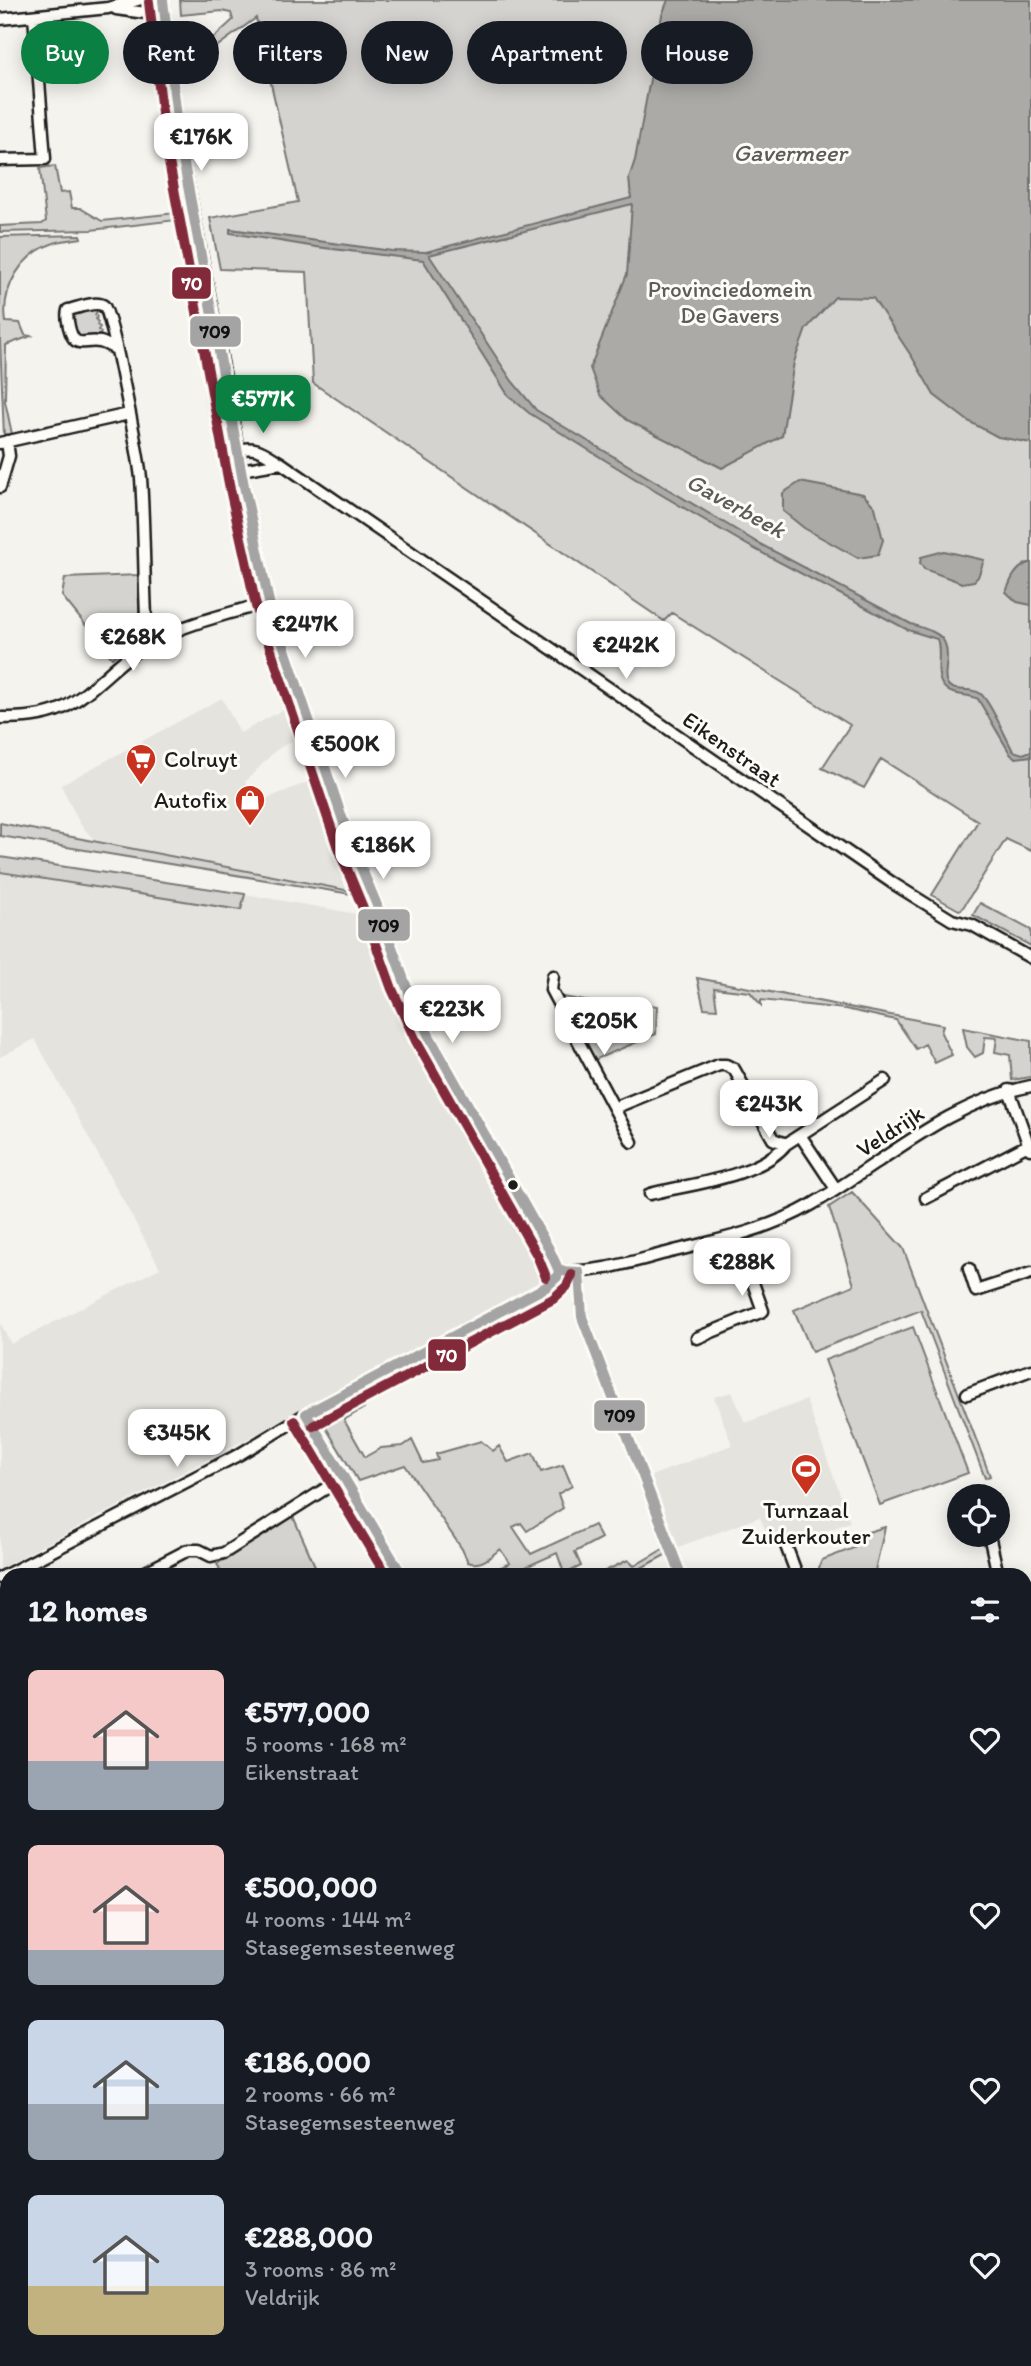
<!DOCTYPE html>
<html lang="en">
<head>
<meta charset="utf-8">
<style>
	:root { --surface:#171b24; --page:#242831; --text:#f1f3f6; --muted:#9ea1a6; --accent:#0b8043 }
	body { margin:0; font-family:Itim,sans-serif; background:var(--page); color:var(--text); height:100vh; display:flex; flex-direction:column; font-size:26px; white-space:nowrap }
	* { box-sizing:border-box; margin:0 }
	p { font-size:23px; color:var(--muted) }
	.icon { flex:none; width:38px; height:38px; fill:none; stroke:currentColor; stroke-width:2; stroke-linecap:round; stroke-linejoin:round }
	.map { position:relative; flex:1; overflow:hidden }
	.drawer { position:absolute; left:0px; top:1568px; width:1032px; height:798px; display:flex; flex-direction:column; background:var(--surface); border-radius:21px 21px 0 0; box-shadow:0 4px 18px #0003 }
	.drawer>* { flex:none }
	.hud { position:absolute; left:21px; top:21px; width:990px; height:63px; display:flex; gap:14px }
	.controls { position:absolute; left:947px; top:1484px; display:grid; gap:14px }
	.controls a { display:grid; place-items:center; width:63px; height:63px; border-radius:50%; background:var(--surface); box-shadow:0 4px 18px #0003; font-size:35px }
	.price { position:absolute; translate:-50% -60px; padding:0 16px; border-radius:14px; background:#fff; color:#222; font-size:23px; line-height:46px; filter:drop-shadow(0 2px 4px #0008) }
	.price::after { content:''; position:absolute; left:50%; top:42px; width:21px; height:16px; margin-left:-10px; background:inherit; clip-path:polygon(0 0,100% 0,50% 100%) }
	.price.active { background:var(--accent); color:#fff }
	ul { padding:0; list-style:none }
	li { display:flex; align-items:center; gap:21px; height:175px; padding:0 28px }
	li span { display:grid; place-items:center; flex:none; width:196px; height:140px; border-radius:10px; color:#555 }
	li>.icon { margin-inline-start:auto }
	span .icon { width:84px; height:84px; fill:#fffc; stroke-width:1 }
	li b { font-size:30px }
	h2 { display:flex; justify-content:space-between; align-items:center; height:84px; padding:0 28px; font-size:30px }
	.chip { padding:0 24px; border-radius:32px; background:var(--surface); box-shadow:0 4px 18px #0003; font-size:24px; line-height:63px }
	.chip.active { background:var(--accent); color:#fff }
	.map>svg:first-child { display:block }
</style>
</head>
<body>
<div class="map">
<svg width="1031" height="2366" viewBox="0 0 1031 2366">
	<rect width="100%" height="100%" fill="#f4f3ee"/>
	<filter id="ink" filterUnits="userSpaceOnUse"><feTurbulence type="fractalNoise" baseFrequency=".0143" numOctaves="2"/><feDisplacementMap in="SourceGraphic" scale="14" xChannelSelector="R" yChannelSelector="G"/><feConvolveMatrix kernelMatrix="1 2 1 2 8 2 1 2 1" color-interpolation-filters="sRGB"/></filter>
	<g filter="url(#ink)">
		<path fill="#e4e3de" d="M222,698L240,733L290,706L301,736L276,750L245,782L255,803L316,779L356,892L96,842L80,824L61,785Z
			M0,872L241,910L245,894L368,916L404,1011L541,1258L542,1267L538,1287L0,1568V1322L11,1344L160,1268L35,1039L0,1057Z
			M732,1392L745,1423L806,1400L850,1522L799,1541L797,1536L771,1545L760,1517L678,1547L651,1476L732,1445L714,1397Z"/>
		<path fill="#d4d3cf" stroke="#787876" stroke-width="2" d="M180,0H1031V851L1006,839L962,909L959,910L932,895L978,821L881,759L864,788L822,768L850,725L672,613L664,621L313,383L307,272L220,269L210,218L298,202L256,18L215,48L209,42L233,20L231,13L222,11L181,15Z
			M55,166L60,193L69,192L72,208H80L102,221L176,213L177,220L91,230L0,232V226L42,224L46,221L40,168Z
			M80,235L81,238C72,240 62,240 54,243C21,254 1,288 6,322L20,323L25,335L31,336L6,345L5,401L12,434L4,436L0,340V237Z
			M93,307L101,309L105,314L97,311L95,315L97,316L96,320L98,322L97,325L100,327L98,330L101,332L100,335L103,337L84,340L76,336L71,320L79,310Z
			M139,575V636L112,658L62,596L65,578Z
			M0,823L356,892L357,895L0,836Z
			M0,857L245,894L241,910L0,872Z
			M980,903L1031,930V946L973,915Z
			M697,978L943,1025L941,1033L952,1055L935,1063L925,1044L916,1049L896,1020L845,1009L761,1000V1005L750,992L714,988L717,1009L704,1008Z
			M550,994H559L564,997L621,1008L623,1000L657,1006L656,1034L587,1063Z
			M963,1028L1031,1041V1077L1012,1080L1010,1055L995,1052L997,1038L985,1037L983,1053L975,1057L967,1047Z
			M852,1192L903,1248L990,1476L985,1478L921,1310L812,1352L794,1310L854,1285L829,1207Z
			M913,1327L968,1473L880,1505L825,1360Z
			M359,1400L364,1408L344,1420L365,1457L381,1448L403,1446L412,1440L423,1463L438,1460L436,1454L481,1441L493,1451L499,1446L508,1462L533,1453L541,1472L563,1465L572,1486L558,1494L563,1508L527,1531L521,1523L513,1527L531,1554L594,1525L601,1538L575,1552L581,1566L563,1575H551L563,1570L557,1553L508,1575H484L510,1563L500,1549C490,1557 481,1567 468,1562L462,1549L405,1465L358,1481L322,1421Z
			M292,1514L319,1575H209L220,1569L217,1564Z
			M885,1527L874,1575H870V1571L859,1575H822L819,1567L822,1560L854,1548L851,1537Z
			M665,1548L667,1554L641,1568L644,1575H597L628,1560L634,1566Z
			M1031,2066V2255L1026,2242V2068Z
			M7,2109V2278L0,2259V2246L4,2244L0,2237V2112Z
			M1026,2270L1031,2272V2338H1026Z
			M56,2359H141L142,2361L153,2359H697L702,2366H57Z"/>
		<path fill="#abaaa6" stroke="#72716f" stroke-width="2" d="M668,0H1031V443L998,437L968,421L934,395L912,357L873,298L835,297L806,329L794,362L782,436L722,468L627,420L600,395L590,368L627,274L632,204L429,255L512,381L536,410L758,543L911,624C937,633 951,634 946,667C946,672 944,678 947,683C952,694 971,686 981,694C991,703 1006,738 1013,751L1023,754L1031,751V756L1016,758L1011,755L978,699C968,693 954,697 946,689C932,677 943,655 937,639L908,630L749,546L655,491L529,413L508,395L423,260L316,247L230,233V229L392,251L426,252L631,198L629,178L635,160L662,15Z
			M800,482L863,494L875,507L883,540L878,555L858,558L804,528L783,511V493Z
			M944,551L984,560L978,577L974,581L962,583L924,569L920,563L921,557Z
			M1028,563H1031V605L1017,602L1006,592C1011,579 1015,569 1028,563Z"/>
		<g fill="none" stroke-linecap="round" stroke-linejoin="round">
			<g stroke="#1c1c1c" stroke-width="15">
				<path id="minor" d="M163,0L180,143L229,398L244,486L269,602L350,841L376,903L405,983L428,1034L549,1249L559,1271
					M116,9L146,13L164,19
					M0,19L108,8L138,0
					M0,160L45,159L34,16
					M116,349C111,347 105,343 100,342C83,339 75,351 69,327C68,320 66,317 68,310C78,308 96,300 104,306C112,312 139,460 141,478C144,524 144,571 146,617L152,641
					M0,443L129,414
					M237,450C258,445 264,453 281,463L894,884L952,920L972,925L1031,958
					M241,470L281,463
					M0,487L9,456L7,441
					M0,718C21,718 43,717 63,708C96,691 119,658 153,641C187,623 232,613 269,602
					M553,976L551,990L632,1142
					M574,1031L607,1018L613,1012
					M1009,1090L1030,1149
					M614,1108L719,1065H726L734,1069L773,1139L786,1144
					M800,1135L836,1189
					M650,1194C690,1184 760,1177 786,1144L885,1080
					M926,1198L1028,1145
					M969,1269L976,1291L1031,1273
					M559,1271C596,1274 634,1261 670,1252C718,1240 768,1230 811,1205C883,1163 947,1103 1031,1086
					M579,1272L582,1317L681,1575
					M697,1338L763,1311L736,1235
					M967,1394L1031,1370
					M306,1414L402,1575
					M989,1535L998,1575
					M785,1543L797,1575
					M140,1575L188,1550H199L211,1556L224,1553L344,1477
					M0,1578L240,1454L306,1414L546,1287L557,1277L559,1271
					M1031,1613L1026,1614L1031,1645
					M0,1716L7,1712
					M0,1794L7,1809
					M1026,1796L1031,1795
					M7,1916V1920
					M1026,1934L1031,1933
					M1026,1952L1031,1967
					M0,2017L7,2016
					M1026,2019L1031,2017
					M969,2359L974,2366"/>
			</g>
			<use href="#minor" stroke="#fdfcf7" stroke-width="10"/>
			<g stroke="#fdfcf7" stroke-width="16">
				<path id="bus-1" d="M163,0L180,143L244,486L269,602L350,841L376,903L405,983L428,1034L549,1249L559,1271
					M559,1271L579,1272L582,1317L681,1575
					M306,1414L546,1287L557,1277L559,1271
					M306,1414L402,1575"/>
			</g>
			<g stroke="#fdfcf7" stroke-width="16">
				<path id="bus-2" d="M149,2L166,146L230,489L256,606L337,845L363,908L392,989L416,1041L537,1255L546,1277
					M294,1421L386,1575
					M313,1426L553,1299L567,1286L572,1275"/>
			</g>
			<use href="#bus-1" stroke="#a4a4a4" stroke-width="10"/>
			<use href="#bus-2" stroke="#822a3a" stroke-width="10"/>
		</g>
	</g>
	<defs>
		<g id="supermarket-pin" transform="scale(1.575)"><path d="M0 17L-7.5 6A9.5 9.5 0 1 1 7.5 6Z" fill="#c8321e" stroke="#fdfcf7"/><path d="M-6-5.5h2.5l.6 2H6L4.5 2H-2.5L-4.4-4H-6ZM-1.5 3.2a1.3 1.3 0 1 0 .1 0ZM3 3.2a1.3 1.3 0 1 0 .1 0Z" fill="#fff"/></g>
		<g id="shop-pin" transform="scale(1.575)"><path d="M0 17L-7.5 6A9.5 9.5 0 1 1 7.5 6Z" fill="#c8321e" stroke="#fdfcf7"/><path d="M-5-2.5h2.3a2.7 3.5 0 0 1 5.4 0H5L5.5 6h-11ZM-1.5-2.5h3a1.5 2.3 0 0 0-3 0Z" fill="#fff"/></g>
		<g id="stadium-pin" transform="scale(1.575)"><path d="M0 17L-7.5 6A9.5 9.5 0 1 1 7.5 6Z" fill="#c8321e" stroke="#fdfcf7"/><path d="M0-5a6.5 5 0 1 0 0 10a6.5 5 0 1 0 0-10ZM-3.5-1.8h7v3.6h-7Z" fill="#fff"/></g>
	</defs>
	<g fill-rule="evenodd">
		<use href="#supermarket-pin" x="141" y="759"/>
		<use href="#shop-pin" x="250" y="800"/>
		<use href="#stadium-pin" x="806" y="1469"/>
	</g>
	<circle fill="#1c1c1c" stroke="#fdfcf7" stroke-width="2.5" cx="513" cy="1185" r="6"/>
	<g text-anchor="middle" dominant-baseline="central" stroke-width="6" stroke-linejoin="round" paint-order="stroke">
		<g font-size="23" fill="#5c5c5b" stroke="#fdfcf7">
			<text x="730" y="289">Provinciedomein<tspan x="730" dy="26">De Gavers</tspan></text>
		</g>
		<g font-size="23" fill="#1c1c1c" stroke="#fdfcf7">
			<text transform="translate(732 749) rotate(35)">Eikenstraat</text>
			<text transform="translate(890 1131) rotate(-33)">Veldrijk</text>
		</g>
		<g font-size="23" fill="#1c1c1c" stroke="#fdfcf7" text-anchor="start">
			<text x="164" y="759">Colruyt</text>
			<text x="227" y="800" text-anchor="end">Autofix</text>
			<text x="806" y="1510" text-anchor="middle">Turnzaal<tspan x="806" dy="26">Zuiderkouter</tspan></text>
		</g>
		<g font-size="24" font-style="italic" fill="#5c5c5a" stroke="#fdfcf7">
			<text x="790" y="152">Gavermeer</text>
			<text transform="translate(736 505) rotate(29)">Gaverbeek</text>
		</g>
	</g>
	<g stroke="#fdfcf7" stroke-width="2.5">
		<rect x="171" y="266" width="41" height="34" rx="7" fill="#822a3a"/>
		<rect x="189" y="315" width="53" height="33" rx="7" fill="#a4a4a4"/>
		<rect x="357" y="908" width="54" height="34" rx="7" fill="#a4a4a4"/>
		<rect x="427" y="1338" width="40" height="34" rx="7" fill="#822a3a"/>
		<rect x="593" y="1399" width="53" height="33" rx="7" fill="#a4a4a4"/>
	</g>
	<g font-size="19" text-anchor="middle" font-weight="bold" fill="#fff">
		<text x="192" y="290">70</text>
		<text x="447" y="1362">70</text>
	</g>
	<g font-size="19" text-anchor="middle" font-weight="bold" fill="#111">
		<text x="215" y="338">709</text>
		<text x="384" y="932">709</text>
		<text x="620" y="1422">709</text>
	</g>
</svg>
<div class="controls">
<a><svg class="icon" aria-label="locate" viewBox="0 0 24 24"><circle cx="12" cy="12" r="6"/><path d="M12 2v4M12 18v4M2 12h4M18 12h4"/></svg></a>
</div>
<b class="price" style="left:201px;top:173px">€176K</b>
<b class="price active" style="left:263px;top:435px">€577K</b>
<b class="price" style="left:305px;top:660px">€247K</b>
<b class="price" style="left:133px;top:673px">€268K</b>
<b class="price" style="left:626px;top:681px">€242K</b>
<b class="price" style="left:345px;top:780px">€500K</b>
<b class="price" style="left:383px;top:881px">€186K</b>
<b class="price" style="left:452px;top:1045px">€223K</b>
<b class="price" style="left:604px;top:1057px">€205K</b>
<b class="price" style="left:769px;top:1140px">€243K</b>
<b class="price" style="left:742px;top:1298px">€288K</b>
<b class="price" style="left:177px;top:1469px">€345K</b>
<div class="hud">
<a class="chip active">Buy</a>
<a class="chip">Rent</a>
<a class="chip">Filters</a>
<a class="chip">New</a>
<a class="chip">Apartment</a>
<a class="chip">House</a>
</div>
<section class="drawer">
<h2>12 homes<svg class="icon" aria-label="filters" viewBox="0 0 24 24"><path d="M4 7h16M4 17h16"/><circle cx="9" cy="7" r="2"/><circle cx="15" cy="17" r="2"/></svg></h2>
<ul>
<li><span style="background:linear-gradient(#f6c9c9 65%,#9aa5b1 0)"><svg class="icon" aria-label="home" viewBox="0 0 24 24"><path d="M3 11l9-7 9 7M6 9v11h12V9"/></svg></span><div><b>€577,000</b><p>5 rooms · 168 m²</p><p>Eikenstraat</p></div><svg class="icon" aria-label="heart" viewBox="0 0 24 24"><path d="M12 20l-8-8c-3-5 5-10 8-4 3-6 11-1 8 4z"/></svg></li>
<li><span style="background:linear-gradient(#f6c9c9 75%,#9aa5b1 0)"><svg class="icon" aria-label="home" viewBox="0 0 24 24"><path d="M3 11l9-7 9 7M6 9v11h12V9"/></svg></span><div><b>€500,000</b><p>4 rooms · 144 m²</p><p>Stasegemsesteenweg</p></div><svg class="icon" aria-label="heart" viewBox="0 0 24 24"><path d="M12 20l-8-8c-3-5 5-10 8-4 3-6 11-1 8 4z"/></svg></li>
<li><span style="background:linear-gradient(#c9d6e8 60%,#9aa5b1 0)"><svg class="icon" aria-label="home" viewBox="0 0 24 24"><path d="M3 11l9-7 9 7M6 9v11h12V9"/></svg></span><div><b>€186,000</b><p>2 rooms · 66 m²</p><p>Stasegemsesteenweg</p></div><svg class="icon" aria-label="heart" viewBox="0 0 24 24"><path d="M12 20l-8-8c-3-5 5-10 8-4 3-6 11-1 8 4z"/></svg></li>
<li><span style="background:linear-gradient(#c9d6e8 65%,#c2b280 0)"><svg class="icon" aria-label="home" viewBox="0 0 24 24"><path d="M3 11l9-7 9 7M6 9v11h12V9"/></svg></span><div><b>€288,000</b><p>3 rooms · 86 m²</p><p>Veldrijk</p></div><svg class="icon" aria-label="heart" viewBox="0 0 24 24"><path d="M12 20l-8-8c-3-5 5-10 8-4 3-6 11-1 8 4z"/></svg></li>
</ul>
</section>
</div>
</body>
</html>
